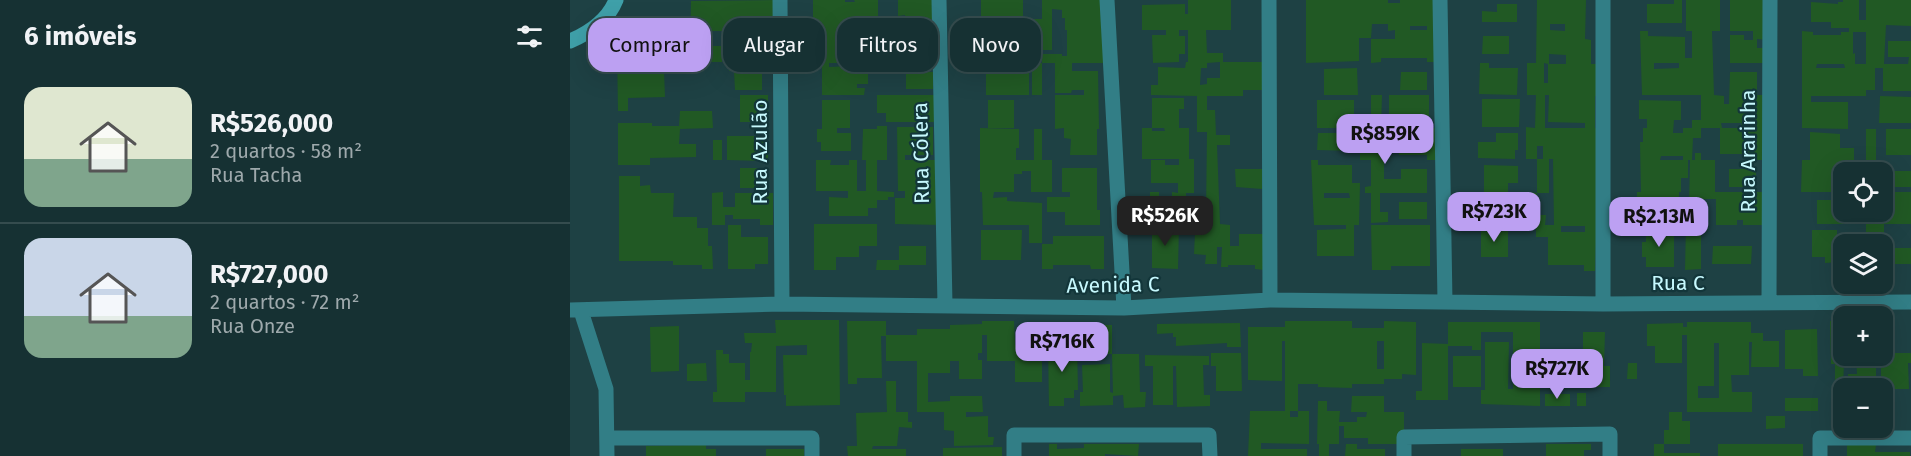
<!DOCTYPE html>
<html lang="pt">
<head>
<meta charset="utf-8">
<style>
	:root { --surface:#163133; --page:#233d3f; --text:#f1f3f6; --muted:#9ea9ac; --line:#354c4e; --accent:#bca0f2 }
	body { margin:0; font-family:"Fira Sans",sans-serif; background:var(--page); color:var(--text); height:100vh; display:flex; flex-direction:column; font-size:22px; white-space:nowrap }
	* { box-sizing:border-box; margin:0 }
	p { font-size:20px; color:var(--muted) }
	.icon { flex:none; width:33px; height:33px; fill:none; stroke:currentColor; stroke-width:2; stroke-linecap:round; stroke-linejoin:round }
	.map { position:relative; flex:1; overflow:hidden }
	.details { display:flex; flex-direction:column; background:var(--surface); width:570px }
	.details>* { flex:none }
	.hud { position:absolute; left:18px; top:18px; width:570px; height:54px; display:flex; gap:12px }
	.buttons { position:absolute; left:1263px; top:162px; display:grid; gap:12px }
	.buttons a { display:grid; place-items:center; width:60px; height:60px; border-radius:12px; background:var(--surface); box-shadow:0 6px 24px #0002,0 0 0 2px var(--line); font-size:30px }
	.price { position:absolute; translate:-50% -51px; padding:0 14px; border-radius:12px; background:var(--accent); color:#111; font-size:20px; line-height:39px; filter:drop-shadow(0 2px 3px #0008) }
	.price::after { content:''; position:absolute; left:50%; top:36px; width:18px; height:14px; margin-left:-9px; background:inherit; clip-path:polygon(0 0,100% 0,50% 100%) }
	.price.active { background:#222; color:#fff }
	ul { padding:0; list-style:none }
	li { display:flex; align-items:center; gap:18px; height:150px; padding:0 24px }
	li+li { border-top:2px solid var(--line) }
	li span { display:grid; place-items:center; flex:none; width:168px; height:120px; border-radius:18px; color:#555 }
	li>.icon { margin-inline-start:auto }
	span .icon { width:72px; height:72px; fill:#fffc; stroke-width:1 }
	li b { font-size:26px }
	h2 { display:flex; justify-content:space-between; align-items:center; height:72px; padding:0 24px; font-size:26px }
	.pill { padding:0 21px; border-radius:18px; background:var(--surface); box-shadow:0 6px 24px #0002,0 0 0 2px var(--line); font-size:21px; line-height:54px }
	.pill.active { background:var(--accent); color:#111 }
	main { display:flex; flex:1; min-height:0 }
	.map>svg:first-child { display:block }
</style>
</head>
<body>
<main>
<section class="details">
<h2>6 imóveis<svg class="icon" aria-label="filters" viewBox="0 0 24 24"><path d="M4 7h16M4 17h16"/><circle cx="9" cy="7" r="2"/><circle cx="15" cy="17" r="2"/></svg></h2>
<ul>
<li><span style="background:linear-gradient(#dfe7d0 60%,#7fa58c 0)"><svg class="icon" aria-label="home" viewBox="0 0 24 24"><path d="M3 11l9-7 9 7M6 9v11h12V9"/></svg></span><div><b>R$526,000</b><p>2 quartos · 58 m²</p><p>Rua Tacha</p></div></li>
<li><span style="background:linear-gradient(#c9d6e8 65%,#7fa58c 0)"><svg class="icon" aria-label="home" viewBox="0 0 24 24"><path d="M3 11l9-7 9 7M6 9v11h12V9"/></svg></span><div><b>R$727,000</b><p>2 quartos · 72 m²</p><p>Rua Onze</p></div></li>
</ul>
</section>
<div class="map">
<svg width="1341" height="456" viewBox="0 0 1341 456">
	<rect width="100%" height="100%" fill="#1e4144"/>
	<path fill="#215924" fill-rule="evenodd" d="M207,0V18H199V25H173V31H138V46H152V62H138V47H120L121,1Z
		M243,0H275V2H285L284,0H308V29H321L322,56H308V47L269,46L267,63H259V67L281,66V63H307L308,67H298V84H287V88H295L294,95H252V63L243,62Z
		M328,0H364V25H335V15L328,16Z
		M411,0H453V19H472V0H536L537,63H502V71H528L529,129H527V155H500L501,139L494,138V128L485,129V95H514V90H502L501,93H485V63H472V54H492V56H497V30H495V18H492V10L482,9V50H472V30L411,31Z
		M618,0H661V30H636L637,53H653V62H692V90H673V96H637V110H645L646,135H660V145H647L650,224L660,225V246H669V234H694V270L685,269V265H658V267H651L652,247H647V264H635L636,255L624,254L625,233H612V224L580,223V192H589V197H602V192L608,193V183H581V160H595V165H609V159H572V128H582V131H595L594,128H582V98H614V109H609V128H619V159H624V193H616V224L617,214H636L637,132H627V96L581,95V85H588V67L615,68L616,62H618V30H609V36H615V54H609V62L583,63L582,35H596V30H572V5L615,4V14H618ZM650,62V78H637V84L630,85L631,68H637V63Z
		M736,0H818V3H830V0H866V62H857V58H811V62L801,63V39H825V30L818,31V24H802L801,38H789V61L736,63ZM840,26H857V30H840Z
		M967,0H1016L1015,39L1021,40V64H1031V96H1025V128L1030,129L1025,271H1014V265H978V237H966V226L956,225V192L967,193V159H956V127L965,128L966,95H957V63H966ZM980,24H995V31L980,30ZM979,54L996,55V64H979ZM974,63L978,64V83H974ZM975,95H979L978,122L1015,123V128H975ZM967,146H973V159H967ZM979,159H983L984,225H975L976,215H966L967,193H979ZM991,226H1015V232H991Z
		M1104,0H1112V23H1077V4H1104Z
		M1116,0H1150V31H1142L1144,95L1154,96V104H1159L1160,72H1187V95H1196V160H1186V154H1150V128H1131V138H1123L1122,160H1125V153H1131V160H1145V192H1196V225H1173V220H1167V225H1146V199H1131V269L1115,270L1116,225H1110V206H1119L1120,160H1118V178H1111V192H1109V225H1067V192H1071L1070,142H1073V128H1077V119H1069V100L1111,101V120H1104L1103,133H1113V128H1122V120H1131V95H1072L1070,31H1078V36L1115,37V58H1122V31H1116ZM1084,63H1109V68L1084,69ZM1151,123H1171L1172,128H1152ZM1091,156H1113V160H1090Z
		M1160,0H1196V40L1187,39V48H1196V63H1160V35H1174V40H1183V31H1160Z
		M1273,0H1289V20H1296V0H1341V26L1316,25L1314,64H1338L1339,57H1318V41H1341V91H1313V68H1305V90H1296V96H1241V102H1278V129L1232,128V31L1243,32V35H1271V32H1279V28H1261V22H1241V2L1268,4V2H1273ZM1283,32H1296V64H1285V53L1283,54ZM1247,64H1274L1275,68H1246Z
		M927,4H947V22H912V11L927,12Z
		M336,29H371V63H336Z
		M72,34H78V47L93,46L95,97L58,98V111H48L47,49L57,48V45L50,46L53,35Z
		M445,35L446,54H416V36Z
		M913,36H939V54H912Z
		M172,39H197L198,57H172Z
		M160,62H192V90H165L164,71H159Z
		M416,63H459V95H416Z
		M462,63H472V95H462Z
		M910,63H919V68H948L947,95L909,94Z
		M787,68L788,95H754V69Z
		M336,72H363V89H336Z
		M831,72H857V90H830Z
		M170,95H198V122H170Z
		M307,95H369V122H316V113H307Z
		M801,95H812L811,128H817V160H814V179H831V169H857V193H810V212H818V222L801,223V193H795V187L801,186V160H790V128H801Z
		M819,95H859V123L819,124Z
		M1310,96L1341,97V123H1309Z
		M912,99H950L949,127H912Z
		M252,100H280V128H267V133H281V151H251V142H247V129H252Z
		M418,100H444V128H418Z
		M747,100H784V128H747Z
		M110,111H142L143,128L110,129L109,144H126V157L80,158V165H48V123H82V126H109Z
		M307,126H317V160H307V191L324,192V197H318V200H307V208H298V216H259V197L278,198V191H246V160H261L260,165H279V160H287V191H296V160H292L293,129H307Z
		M327,127H363V155H335V160H372V225L325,224V198H335V191H328Z
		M410,128L449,129V148H446V160H464V129H472V160H482V192H461V171H452V174H444V192H424L423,198L437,197V201L472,203V243H459V225H413L412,192H410Z
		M829,128H866V160H857V155H829Z
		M1296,129H1306V160H1296Z
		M1316,129H1341V155H1316Z
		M1240,132L1270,134V148H1284V160H1296V171H1277V172H1274V192H1231L1232,160H1240Z
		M748,133H784V151L747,150Z
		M926,133H948V150H945V159L908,158V142H926Z
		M157,136H198V161L157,160Z
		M143,140H152V160H143Z
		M741,160H748V165H782V183H790L789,225H784V256H747V230L776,229V225H744ZM754,193H779L780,198H754Z
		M914,165L948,166V183H938V192H924V197L945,198V225L908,224V192H914Z
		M170,168H198V188H170Z
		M492,168H527V210H530V225H495V212H477V197H500V192H492Z
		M665,169H692V189L666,187Z
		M1159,169H1186V179H1173V187H1159Z
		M1312,171H1341V187H1318V192H1341V224H1314V239H1296V220H1306V212H1312Z
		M49,176H70V186L80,185L81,193H104L103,217H127V228H138V246H142L143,269H132V265H103V261H49Z
		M153,192V207H165V193H203V225H190V219H163V215H155V225H142V193Z
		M1247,200H1274V212H1286V216H1276V224H1247Z
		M829,202H857V219H829Z
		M244,224H307V246H289V257H266V270H244Z
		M158,225H171V237H198V264H185V269H158Z
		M801,225H860V266H821V270H802Z
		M582,226H609L608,269L582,268Z
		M911,229H938V257H911Z
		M1076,229H1104V267H1076V257H1072V242H1076Z
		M411,230H452L451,260H411Z
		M1242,230H1267V249L1273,250V257H1268V262L1255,263V257H1242Z
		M483,236H534V269H521L520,265H483V269H472V244H483Z
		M329,246H356V265H329V270H306L307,260H329Z
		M1143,246H1182L1181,264H1142Z
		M1318,248H1341V264H1318Z
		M205,320H269L270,405L216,406V395H214L213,355H237V345L206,346V392H175V402H143V392H147L146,350H153V354H159V363H175V380H180V352H181L182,343H175L174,333H206Z
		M277,321H316V336H311L312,378H287V384H278Z
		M412,321H444L445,345L472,344V382H445V361H417V335H412V353H408V360H412V379H389V361H380V373H358V402L380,401V396H412L413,412H396V417L418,416V437H424L423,445L384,446V431L374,430V412H347V361H316V335H347V329H380V325L412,324Z
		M715,321H782V328H814V321L846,322V375L832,374V379H814V384H782V388L748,387V384H728V411H720V417H728V411H739V444L691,443V449H737V456H678L680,411H715V341H712V381L678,380V327H715ZM807,341H814V369H807Z
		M1260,321H1274V356H1278V364H1274L1273,386H1265V364H1261Z
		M878,322H970V406L911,404V390H915V342H939L938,389H943V332H911V350H902V346H878V400H846V391H852V343L878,344Z
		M1117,322H1181V333H1193V341H1209V367H1181L1182,342H1179V375H1161L1162,392H1182V412H1117V335H1112V363H1085V346H1077V324L1113,323V327H1117ZM1144,343H1149V398H1128V386H1144Z
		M670,323L671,347H657V343L606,346V337H603V333L587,334V324Z
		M509,325H542V354H509Z
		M109,326V371L81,372L80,327Z
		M1247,329L1248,376H1233V369H1215V330Z
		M1013,332H1035L1034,366H1040V387H1013Z
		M507,343L508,390H504V398H494V406H479L478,344Z
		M980,350H1003V388L980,387Z
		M641,353H671L672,391H646V366H641Z
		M1312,353H1341V363H1338L1339,389H1318V381H1311V368H1306V386H1311V388H1278V374H1287L1286,356H1306V363H1311Z
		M542,354H569L570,392H576L575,407L554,408L553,395L543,396V405L510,406V392H513L512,365L540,364V392L543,393Z
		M575,355L639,356V365H633L634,395H640V406L607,407L606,366H603V405H583V366H575Z
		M883,356H911V387H883Z
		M136,363L137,381H117V364Z
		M1058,363H1067V379H1057Z
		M316,381H326V412H338V422H342V428L329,427L327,446H303L302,449H336V456H278L277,446H287L286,413L317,412Z
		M1007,393H1016V406H1007Z
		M975,394H1000V406H975Z
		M782,396H814V412H834V444H798V438H774V426H769V444H759V456H749V444H747L748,401H757V411H770L769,422H787V417H796L797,412H781Z
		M1215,398H1248V411H1215Z
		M1099,412H1112V421H1120V444H1094V430H1099Z
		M1196,416H1215V428L1196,429Z
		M479,444H487V449L514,448V444H569L568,456L535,454V456H479Z
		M776,444H787V449H815V456H775Z
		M976,444H1021V450H1014V456H976Z
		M1084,444H1094V453H1130V456H1084Z
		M1148,444H1233V456H1148Z
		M136,445V449H146V456H76V446Z
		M1277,445H1306L1305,452H1340V456H1277Z
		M432,447V456H373V448Z
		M196,449H234V456H196Z
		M891,449H933V456H891Z"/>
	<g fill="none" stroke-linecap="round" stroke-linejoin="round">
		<path stroke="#327e86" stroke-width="15" d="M210,0L212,304
			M369,0L375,305
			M537,0L554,308
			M699,0L700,300
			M870,0L875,302
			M1199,303L1200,0
			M1033,304V0
			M0,310L212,304L554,308L700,300L1033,304L1341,302
			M11,311L36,389L37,456
			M37,438H242V456
			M444,456V435H639L640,456
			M834,456V437L1040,434V456
			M1250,456V438H1341"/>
		<path stroke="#3fa0a9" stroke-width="15" d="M0,41C19,33 38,20 46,0"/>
	</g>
	<g text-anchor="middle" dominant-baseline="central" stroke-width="4.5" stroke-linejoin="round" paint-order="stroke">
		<g font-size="21" fill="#c7f9fe" stroke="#13363a">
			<text transform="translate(1178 151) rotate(-90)">Rua Ararinha</text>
			<text transform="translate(190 152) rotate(-90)">Rua Azulão</text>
			<text transform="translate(351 153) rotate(-91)">Rua Cólera</text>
			<text x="1108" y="283">Rua C</text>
			<text transform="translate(543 285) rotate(-1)">Avenida C</text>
		</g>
	</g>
</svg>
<div class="buttons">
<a><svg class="icon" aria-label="locate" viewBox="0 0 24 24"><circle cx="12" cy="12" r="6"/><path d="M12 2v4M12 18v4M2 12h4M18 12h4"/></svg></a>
<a><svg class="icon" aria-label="layers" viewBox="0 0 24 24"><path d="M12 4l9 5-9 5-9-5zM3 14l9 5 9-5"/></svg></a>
<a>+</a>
<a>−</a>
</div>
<b class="price" style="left:815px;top:165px">R$859K</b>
<b class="price" style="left:924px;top:243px">R$723K</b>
<b class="price active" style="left:595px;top:247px">R$526K</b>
<b class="price" style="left:1089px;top:248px">R$2.13M</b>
<b class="price" style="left:492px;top:373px">R$716K</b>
<b class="price" style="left:987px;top:400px">R$727K</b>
<div class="hud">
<a class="pill active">Comprar</a>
<a class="pill">Alugar</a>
<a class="pill">Filtros</a>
<a class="pill">Novo</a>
</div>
</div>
</main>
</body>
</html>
